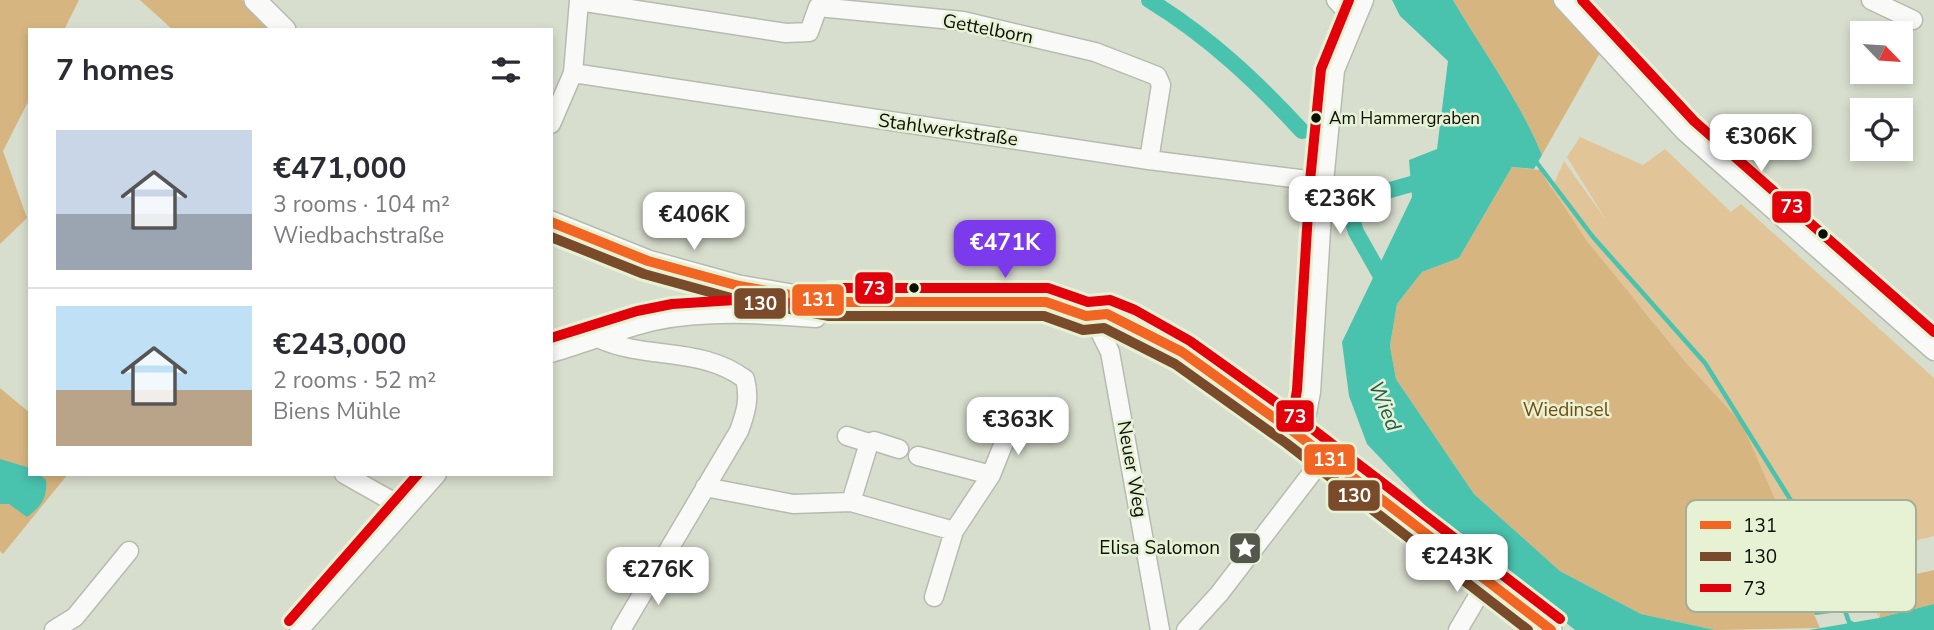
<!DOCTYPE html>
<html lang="en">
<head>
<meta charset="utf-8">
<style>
	:root { --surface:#fff; --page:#f2f2f3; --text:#2b2b33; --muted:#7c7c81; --line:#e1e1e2; --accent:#7c3aed }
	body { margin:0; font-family:"Nunito Sans",sans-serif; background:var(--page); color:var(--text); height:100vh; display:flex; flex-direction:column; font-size:26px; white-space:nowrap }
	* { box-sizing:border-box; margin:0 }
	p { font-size:23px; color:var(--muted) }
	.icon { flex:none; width:38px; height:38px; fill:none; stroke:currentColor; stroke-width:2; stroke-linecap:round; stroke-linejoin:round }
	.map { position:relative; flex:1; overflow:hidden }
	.details { position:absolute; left:28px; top:28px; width:525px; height:448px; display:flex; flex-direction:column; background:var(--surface); border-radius:0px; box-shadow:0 4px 10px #0003 }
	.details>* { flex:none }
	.needle { width:46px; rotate:115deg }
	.tools { position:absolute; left:1850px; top:21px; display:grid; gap:14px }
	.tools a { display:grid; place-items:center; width:63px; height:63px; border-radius:0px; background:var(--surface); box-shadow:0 4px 10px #0003; font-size:35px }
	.price { position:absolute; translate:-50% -60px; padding:0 16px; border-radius:14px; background:#fff; color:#222; font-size:23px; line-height:46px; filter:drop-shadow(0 2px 4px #0008) }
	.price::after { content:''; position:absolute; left:50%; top:42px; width:21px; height:16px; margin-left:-10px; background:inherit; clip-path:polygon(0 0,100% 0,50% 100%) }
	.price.current { background:var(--accent); color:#fff }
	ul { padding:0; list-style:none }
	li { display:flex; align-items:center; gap:21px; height:175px; padding:0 28px }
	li+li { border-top:2px solid var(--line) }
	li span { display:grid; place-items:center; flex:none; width:196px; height:140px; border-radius:0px; color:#555 }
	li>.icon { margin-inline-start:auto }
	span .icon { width:84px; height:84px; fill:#fffc; stroke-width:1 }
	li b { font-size:30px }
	h2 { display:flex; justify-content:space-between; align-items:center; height:84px; padding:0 28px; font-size:30px }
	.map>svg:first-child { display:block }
</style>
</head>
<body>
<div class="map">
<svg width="1934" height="630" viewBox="0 0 1934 630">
	<rect width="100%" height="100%" fill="#d8dece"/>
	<path fill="#e1c498" d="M1580,137L1643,165L1665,149L1731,212L1741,204L1934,378V536L1907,543L1873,518L1913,568L1870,581V586L1916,574L1904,592L1884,600L1883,611L1878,616L1875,608L1815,615L1688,365L1641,307L1508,281L1558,197L1552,188L1564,161L1606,220L1567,157Z"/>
	<path fill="#d7b581" d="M0,0H79L64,30H30V98L3,151L27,218L0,244Z
		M140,0H242L273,30H173Z
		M1453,0H1553L1601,51L1542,155C1520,101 1483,51 1453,0Z
		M1512,167L1540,170L1586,240L1688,365L1742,424L1781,513L1802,586L1820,628L1715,630L1641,614L1560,571L1474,494L1396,379L1390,346L1397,304L1422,272L1459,258Z
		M0,388L30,413V474H68L3,554L0,551Z
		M1934,570V604L1879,618L1884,600L1904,592L1916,574Z"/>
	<path fill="#49c3ae" d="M1392,0H1453C1483,51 1520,101 1542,155L1534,169L1512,167L1459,258L1422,272L1397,304L1390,346L1396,379L1474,494L1560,571L1641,614L1715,630H1575L1435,516L1367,444L1349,396L1342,342L1412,197L1409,160L1437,149L1448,61L1400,16Z
		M0,459L30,468V474H39L46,480C48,497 41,507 27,517L9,504H0Z
		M1816,553L1825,560L1843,561L1861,579L1869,608L1815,615L1802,586L1804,561Z
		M1934,604V630H1809L1879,618Z"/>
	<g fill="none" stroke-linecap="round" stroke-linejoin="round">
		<path stroke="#49c3ae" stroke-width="4.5" d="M1534,159L1593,237L1705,363L1832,566
			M1844,608L1849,622L1853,624"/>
		<path stroke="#49c3ae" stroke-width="16" d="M1149,0C1208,36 1256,81 1302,131
			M1341,185L1356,232L1386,285
			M1348,202L1429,179"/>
		<g stroke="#b7bbaf" stroke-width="21">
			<path id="minor" d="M1336,0L1355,21
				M1563,0L1684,131L1934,351
				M1871,0L1913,20
				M573,73L1149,160L1324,182
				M551,124L573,73L579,1L786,33L809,32L818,7L963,21L1095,52L1157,76L1161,85L1149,160
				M1086,316L1100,332L1110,352L1160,630
				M600,339C647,360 700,346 745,379C750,399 746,412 739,431L621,630
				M551,353C585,343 620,329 654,321C707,310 763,314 816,318L831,302
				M1294,432L1307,413L1311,392L1324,182L1335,70L1364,0
				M847,436L869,443
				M918,456L991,475
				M344,474L406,509
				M705,487L793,504L851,502L954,531
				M851,502L869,443L874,441L899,449
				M934,597L954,531L991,475L1011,425
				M54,630L75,617L129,551
				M299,630L437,474
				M1186,630L1219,594L1325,456
				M1458,630L1488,579"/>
		</g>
		<g stroke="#b7bbaf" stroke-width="24">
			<path id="major" d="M255,0L285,30
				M551,222L648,261L739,286L831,302H1046L1086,316L1107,314L1182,352L1294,432L1551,630"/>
		</g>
		<use href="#minor" stroke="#f9faf8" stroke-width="18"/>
		<use href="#major" stroke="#f9faf8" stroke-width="21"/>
		<g stroke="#e7f2d5" stroke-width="16">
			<path id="bus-1" d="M551,222L648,261L739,286L831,302H1046L1086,316L1107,314L1182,352L1294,432L1551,630"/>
		</g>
		<g stroke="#e7f2d5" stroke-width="16">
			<path id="bus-2" d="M551,237L644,274L735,299L829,316H1044L1083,330L1104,328L1175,364L1286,443L1528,630"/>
		</g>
		<g stroke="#e7f2d5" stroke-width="16">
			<path id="bus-3" d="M1582,0L1694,121L1934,332
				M551,338L637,311L672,304L735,300L810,304L830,288H1048L1088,302L1110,300L1135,310L1190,341L1302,421L1560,619
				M1282,424L1294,408L1297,390L1310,181L1321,69L1349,0
				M289,621L418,474"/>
		</g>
		<use href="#bus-1" stroke="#f26522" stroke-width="10"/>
		<use href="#bus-2" stroke="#7a4b2a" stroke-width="10"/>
		<use href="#bus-3" stroke="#e2000a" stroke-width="10"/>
	</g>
	<defs>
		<g id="sight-square" transform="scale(1.75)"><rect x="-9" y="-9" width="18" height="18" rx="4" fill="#53574c" stroke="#e7f2d5"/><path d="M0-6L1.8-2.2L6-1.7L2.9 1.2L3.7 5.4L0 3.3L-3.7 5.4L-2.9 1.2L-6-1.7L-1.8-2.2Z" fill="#fff"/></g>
	</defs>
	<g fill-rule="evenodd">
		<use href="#sight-square" x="1245" y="548"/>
	</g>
	<g fill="#0c0f06" stroke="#e7f2d5" stroke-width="2.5">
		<circle cx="1316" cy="118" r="6"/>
		<circle cx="1823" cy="234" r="6"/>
		<circle cx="914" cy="288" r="6"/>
	</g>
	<g text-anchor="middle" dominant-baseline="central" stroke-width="5" stroke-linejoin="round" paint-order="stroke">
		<g font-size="17" fill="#0c0f06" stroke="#e7f2d5" text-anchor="start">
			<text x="1329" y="118">Am Hammergraben</text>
		</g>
		<g font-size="19" fill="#0c0f06" stroke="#e7f2d5">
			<text transform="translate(988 29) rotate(11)">Gettelborn</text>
			<text transform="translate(948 130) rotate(8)">Stahlwerkstraße</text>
			<text transform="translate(1132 469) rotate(80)">Neuer Weg</text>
		</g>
		<g font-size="19" fill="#774b0c" stroke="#e7f2d5">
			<text x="1566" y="410">Wiedinsel</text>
		</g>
		<g font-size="19" fill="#0c0f06" stroke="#e7f2d5" text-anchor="end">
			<text x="1220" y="548">Elisa Salomon</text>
		</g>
		<g font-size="21" font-style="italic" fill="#235d52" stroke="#e7f2d5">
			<text transform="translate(1385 406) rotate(67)">Wied</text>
		</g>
	</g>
	<rect x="1686" y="500" width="230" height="112" rx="10" fill="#e7f2d5" stroke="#a5ae97" stroke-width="2"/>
	<rect x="1700" y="521" width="31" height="8" fill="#f26522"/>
	<rect x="1700" y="552" width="31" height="9" fill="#7a4b2a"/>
	<rect x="1700" y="584" width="31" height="8" fill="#e2000a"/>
	<g font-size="19" fill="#0c0f06">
		<text x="1743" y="532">131</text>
		<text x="1743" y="563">130</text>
		<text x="1743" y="595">73</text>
	</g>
	<g stroke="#e7f2d5" stroke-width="2.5">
		<rect x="1771" y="190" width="41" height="34" rx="7" fill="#e2000a"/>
		<rect x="854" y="271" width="40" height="34" rx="7" fill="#e2000a"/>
		<rect x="791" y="283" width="54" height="34" rx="7" fill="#f26522"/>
		<rect x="733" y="287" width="54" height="33" rx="7" fill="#7a4b2a"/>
		<rect x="1275" y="399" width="40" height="34" rx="7" fill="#e2000a"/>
		<rect x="1303" y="443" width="53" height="33" rx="7" fill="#f26522"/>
		<rect x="1327" y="479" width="54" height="33" rx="7" fill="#7a4b2a"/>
	</g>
	<g font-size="19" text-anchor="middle" font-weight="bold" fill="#fff">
		<text x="1792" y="213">73</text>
		<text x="874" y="295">73</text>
		<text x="818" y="306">131</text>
		<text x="760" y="310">130</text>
		<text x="1295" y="423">73</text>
		<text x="1330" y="466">131</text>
		<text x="1354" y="502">130</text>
	</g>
</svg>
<div class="tools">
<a><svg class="needle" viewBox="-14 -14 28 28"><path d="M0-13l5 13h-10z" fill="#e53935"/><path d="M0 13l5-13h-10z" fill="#7c7c81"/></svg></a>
<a><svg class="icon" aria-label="locate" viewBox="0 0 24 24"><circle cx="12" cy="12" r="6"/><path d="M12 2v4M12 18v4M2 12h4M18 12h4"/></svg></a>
</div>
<b class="price" style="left:1761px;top:174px">€306K</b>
<b class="price" style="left:1340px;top:236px">€236K</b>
<b class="price" style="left:694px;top:252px">€406K</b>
<b class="price current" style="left:1005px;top:280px">€471K</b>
<b class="price" style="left:1018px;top:457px">€363K</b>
<b class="price" style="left:1457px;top:594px">€243K</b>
<b class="price" style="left:658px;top:607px">€276K</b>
<section class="details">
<h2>7 homes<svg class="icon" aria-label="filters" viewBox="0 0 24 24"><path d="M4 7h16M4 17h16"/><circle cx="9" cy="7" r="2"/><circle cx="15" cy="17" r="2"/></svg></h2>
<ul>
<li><span style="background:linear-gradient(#c9d6e8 60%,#9aa5b1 0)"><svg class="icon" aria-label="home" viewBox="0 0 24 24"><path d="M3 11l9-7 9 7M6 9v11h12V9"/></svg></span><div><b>€471,000</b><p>3 rooms · 104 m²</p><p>Wiedbachstraße</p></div></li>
<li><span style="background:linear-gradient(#bfe0f5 60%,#b9a48a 0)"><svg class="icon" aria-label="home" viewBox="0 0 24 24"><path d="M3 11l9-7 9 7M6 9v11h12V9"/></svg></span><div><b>€243,000</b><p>2 rooms · 52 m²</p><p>Biens Mühle</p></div></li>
</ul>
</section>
</div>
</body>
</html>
